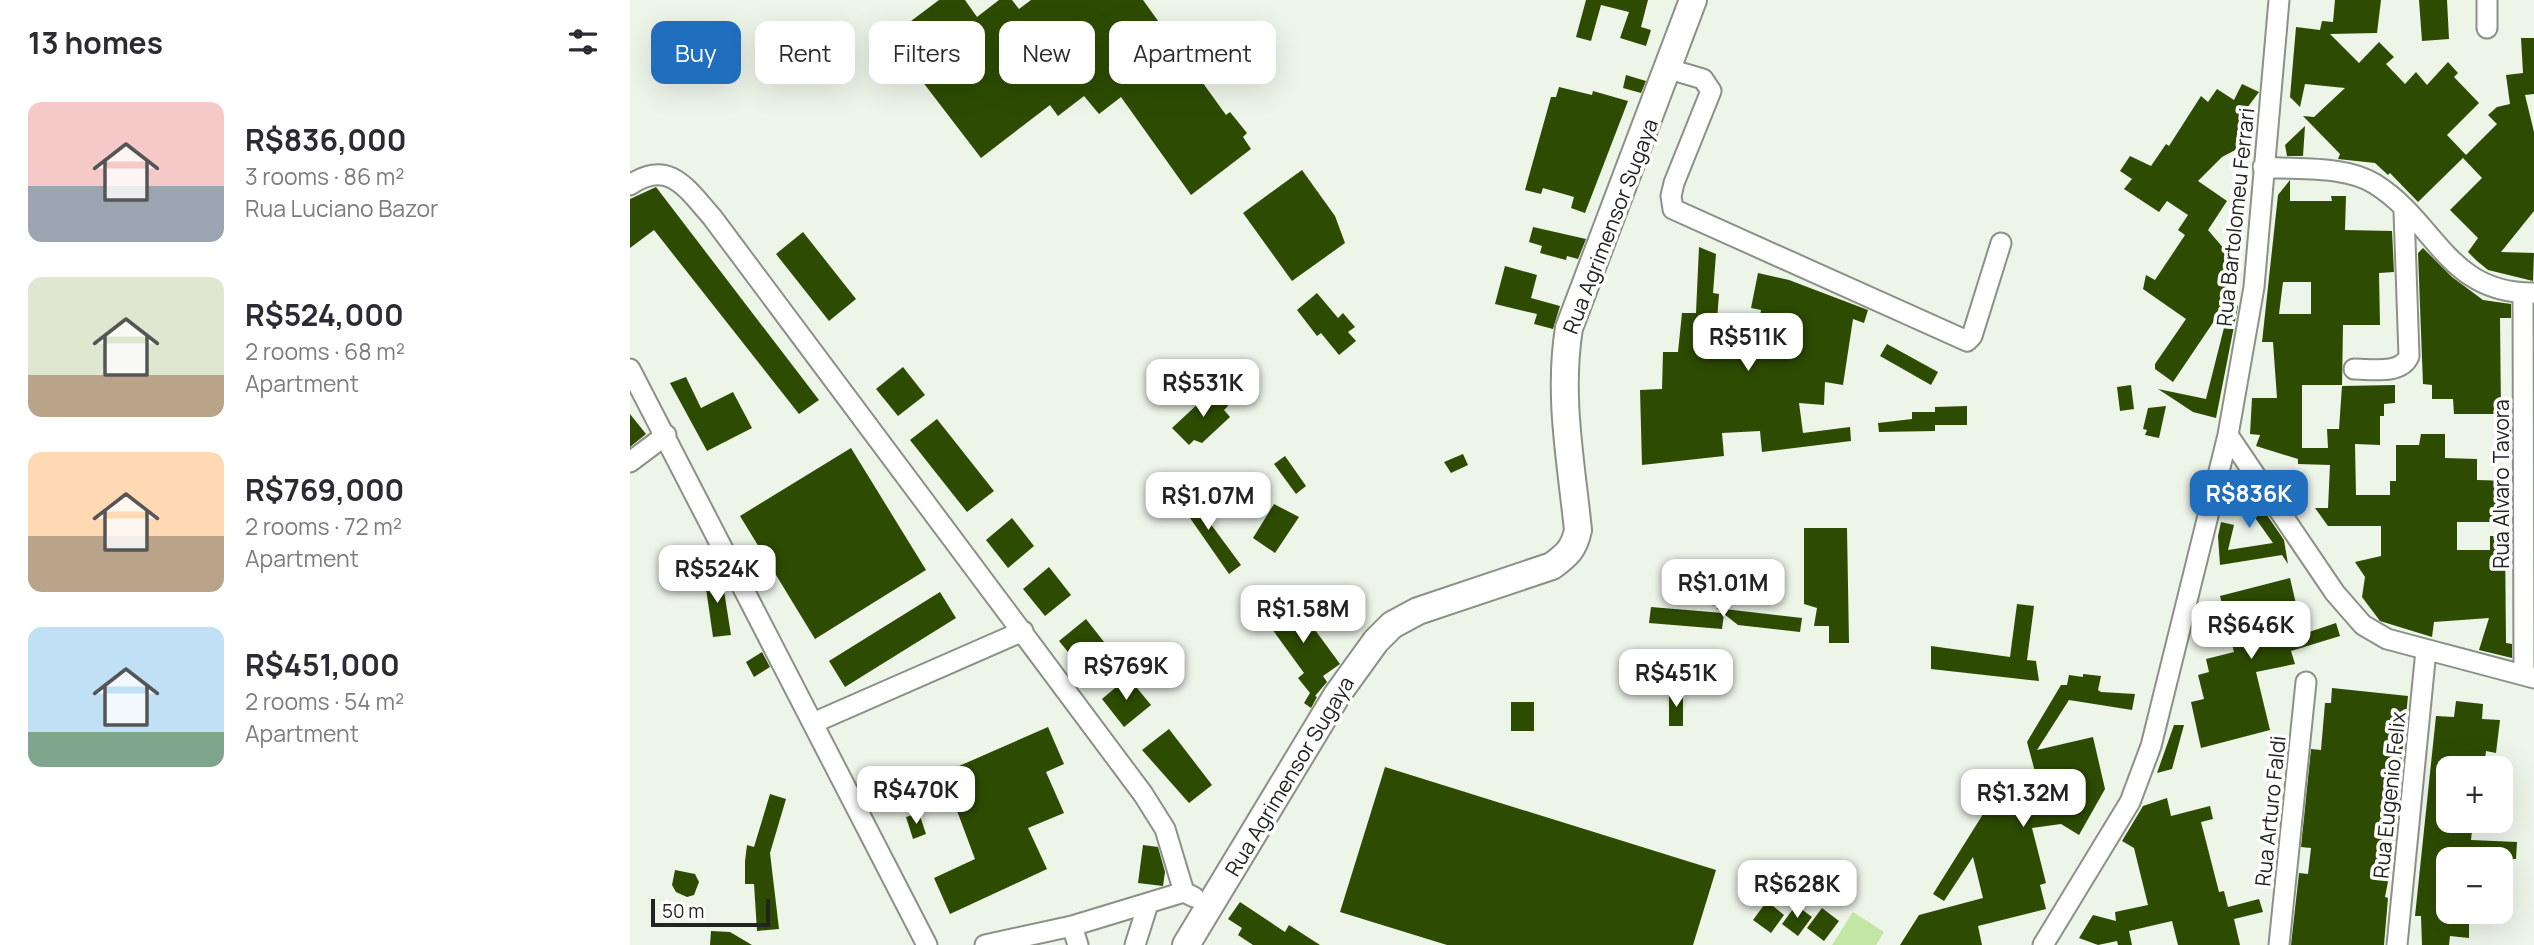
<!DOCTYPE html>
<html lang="en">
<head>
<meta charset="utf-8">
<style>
	:root { --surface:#fff; --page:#f7f7f7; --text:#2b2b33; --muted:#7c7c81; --accent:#206fbe }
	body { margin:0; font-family:Manrope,sans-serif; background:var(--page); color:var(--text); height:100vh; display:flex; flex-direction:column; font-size:26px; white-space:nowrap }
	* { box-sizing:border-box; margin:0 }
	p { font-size:23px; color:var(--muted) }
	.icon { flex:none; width:38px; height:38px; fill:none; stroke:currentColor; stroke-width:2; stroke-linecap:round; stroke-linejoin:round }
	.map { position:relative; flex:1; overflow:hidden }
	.details { display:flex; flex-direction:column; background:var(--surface); width:630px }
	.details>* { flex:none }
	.banner { position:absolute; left:21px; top:21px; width:665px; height:63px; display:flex; gap:14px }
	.buttons { position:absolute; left:1806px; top:756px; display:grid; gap:14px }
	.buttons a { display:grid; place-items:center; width:77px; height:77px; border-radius:14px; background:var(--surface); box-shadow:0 7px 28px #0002; font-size:35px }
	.scale { position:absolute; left:21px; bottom:18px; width:119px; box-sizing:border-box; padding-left:7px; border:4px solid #21241f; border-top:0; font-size:19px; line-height:24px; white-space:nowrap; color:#21241f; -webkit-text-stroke:5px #fff; paint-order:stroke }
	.price { position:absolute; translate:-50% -60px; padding:0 16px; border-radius:14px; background:#fff; color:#222; font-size:23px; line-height:46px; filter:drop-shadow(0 2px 4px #0008) }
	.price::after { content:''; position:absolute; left:50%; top:42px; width:21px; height:16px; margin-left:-10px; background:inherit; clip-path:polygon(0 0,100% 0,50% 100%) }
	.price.current { background:var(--accent); color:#fff }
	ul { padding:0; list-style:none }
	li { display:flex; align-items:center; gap:21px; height:175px; padding:0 28px }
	li span { display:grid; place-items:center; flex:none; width:196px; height:140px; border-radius:14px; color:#555 }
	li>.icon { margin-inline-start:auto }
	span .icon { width:84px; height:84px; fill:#fffc; stroke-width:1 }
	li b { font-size:30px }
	h2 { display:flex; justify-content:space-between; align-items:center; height:84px; padding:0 28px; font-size:30px }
	.tag { padding:0 24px; border-radius:14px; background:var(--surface); box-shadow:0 7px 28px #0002; font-size:24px; line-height:63px }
	.tag.current { background:var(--accent); color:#fff }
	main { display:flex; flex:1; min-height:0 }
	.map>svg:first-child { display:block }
</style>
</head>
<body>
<main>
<section class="details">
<h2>13 homes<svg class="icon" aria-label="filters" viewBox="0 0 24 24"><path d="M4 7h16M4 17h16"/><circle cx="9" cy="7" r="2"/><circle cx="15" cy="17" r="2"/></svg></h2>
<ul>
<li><span style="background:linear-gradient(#f6c9c9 60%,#9aa5b1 0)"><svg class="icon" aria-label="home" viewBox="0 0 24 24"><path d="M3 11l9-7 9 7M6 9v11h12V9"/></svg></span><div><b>R$836,000</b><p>3 rooms · 86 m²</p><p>Rua Luciano Bazor</p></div></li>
<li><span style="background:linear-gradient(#dfe7d0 70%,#b9a48a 0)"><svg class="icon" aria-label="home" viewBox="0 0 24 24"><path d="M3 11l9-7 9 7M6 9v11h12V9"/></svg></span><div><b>R$524,000</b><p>2 rooms · 68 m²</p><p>Apartment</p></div></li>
<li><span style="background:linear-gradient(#ffd9b3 60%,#b9a48a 0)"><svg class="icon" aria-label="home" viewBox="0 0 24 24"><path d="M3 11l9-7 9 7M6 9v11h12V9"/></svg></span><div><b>R$769,000</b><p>2 rooms · 72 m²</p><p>Apartment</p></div></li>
<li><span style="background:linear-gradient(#bfe0f5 75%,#7fa58c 0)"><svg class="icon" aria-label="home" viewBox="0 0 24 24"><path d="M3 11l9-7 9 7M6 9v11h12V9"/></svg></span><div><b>R$451,000</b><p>2 rooms · 54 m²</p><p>Apartment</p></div></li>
</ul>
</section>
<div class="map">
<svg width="1904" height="945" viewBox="0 0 1904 945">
	<rect width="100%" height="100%" fill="#edf4e8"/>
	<path fill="#c2e6a4" d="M1223,912L1254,932L1246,945H1202Z"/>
	<path fill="#2d4c02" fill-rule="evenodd" d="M309,0H335L347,17L369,0H382L389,9L401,0H513L596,115L600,112L617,133L613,137L621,149L561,195L491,97L469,114L454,96L428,116L420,105L351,158L292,81L311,67L277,24Z
		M956,0H1018L1011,27L1021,30L1016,46L990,38L999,12L971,5L961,41L946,37Z
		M1705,0H1751L1747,33L1700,34L1729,63L1749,42L1764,57L1756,64L1775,84L1786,72L1797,85L1818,62L1828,73L1824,77L1849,103L1817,135L1836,155L1788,202L1760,173L1758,175L1745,163L1708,159L1710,154L1673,116L1684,117L1715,88L1675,84L1670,107L1660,97L1666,27L1690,30L1692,21L1703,22Z
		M1789,0H1817L1819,39L1792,41Z
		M1891,38H1904V94L1895,95L1904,132V211L1871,252L1904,253L1903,281L1858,270L1847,261L1838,252L1848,238L1820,210L1852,178L1833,158L1867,124L1858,115L1867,107L1880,104L1876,75L1893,73Z
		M996,75L1016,81L1011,93L993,88Z
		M1612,84L1629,92L1614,112L1611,147L1592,157L1568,181L1597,201L1578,230L1607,264L1592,277L1603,293L1543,382L1525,369V364L1556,319L1513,289L1516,275L1525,280L1555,235L1548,230L1558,215L1537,201L1529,212L1494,189L1502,179L1490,171L1500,156L1521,166L1536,144L1539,146L1571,96L1578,102L1587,89L1604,100Z
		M929,87L962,95L963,91L998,101L955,213L941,208L944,197L913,188L911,194L895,190L921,97H926Z
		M1675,126L1673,156H1657L1655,145Z
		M672,170L705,216L715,243L662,281L613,213Z
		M1660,180V201H1702L1701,196H1716L1715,230L1762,231L1764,272L1749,273L1750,325H1713L1712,385H1672V448H1698L1697,429H1709L1712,386L1765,385V403L1754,404V416H1750V445L1725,444L1726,495H1760V481H1766V445H1789L1791,434H1815V458L1847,459V480L1881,481V493H1868L1866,522H1827V550H1860V536H1875L1876,643L1882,644V658L1849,650L1859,618L1804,622L1802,637L1750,621L1732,597L1735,577L1725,562L1751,556V526H1698L1685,508H1698L1700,465L1668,464V459L1626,446L1630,435L1620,434L1622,398H1647L1643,342H1632L1648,195ZM1653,282H1681V314H1649Z
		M26,187L189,400L169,414L24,230L0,248V199Z
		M903,227L956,239L948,259L937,256L936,260L910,253L912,246L899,242Z
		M173,232L226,299L199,321L146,254Z
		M1069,247L1086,254L1083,293L1089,294L1085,346H1089L1088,354H1134L1136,322L1129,321L1131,310L1121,308L1128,273L1159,280L1238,310L1234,323L1223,319L1213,385L1195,382L1194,405L1169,403L1173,433L1220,427L1221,441L1132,452L1130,431L1092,433L1094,456L1012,465L1010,390L1032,389L1033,352H1048L1052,313H1066Z
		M1793,248L1822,277L1853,300L1881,304V318H1870L1871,414H1824L1823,399H1802V385L1793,384L1788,253Z
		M875,266L907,275L901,298L930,306L923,329L904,324L907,314L865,304Z
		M687,293L708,318L713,313L725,327L718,332L726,341L709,355L691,333L687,336L667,310Z
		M1600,304L1608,306L1586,418L1563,412L1528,389L1576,399Z
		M1257,344L1308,372L1301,385L1250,356Z
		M273,367L295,395L268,416L246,389Z
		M56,377L71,408L103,392L122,428L77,451L40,383Z
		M1501,385L1504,409L1490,411L1487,387Z
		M585,388L598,406L594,410L600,417L572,443L564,440L559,445L542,428Z
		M1337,406V425H1305V431L1249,432L1248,423L1282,419V412H1305V407Z
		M1536,406L1529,438L1515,435L1517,430L1513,429L1518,408Z
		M0,414L16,434L0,447Z
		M307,419L364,491L337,512L280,440Z
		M1868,419H1881V434H1868Z
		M221,448L296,570L185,639L110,516Z
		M833,454L838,465L821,473L814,462Z
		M655,456L676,486L666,494L644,464Z
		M1606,470L1654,540L1658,564L1652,555L1590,565L1588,536L1591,522L1604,525L1598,550L1643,543L1611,498L1610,504L1599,490L1601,474Z
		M554,488L611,565L599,574L544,495Z
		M644,504L669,517L645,553L623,538Z
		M382,518L404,546L378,568L356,540Z
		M1174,528H1217L1219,643H1199V626H1184L1187,608L1174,604Z
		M1072,559L1100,568L1096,583L1091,582L1084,606L1063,590Z
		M419,567L441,595L415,616L393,589Z
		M91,572L101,635L83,637L74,574Z
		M1660,578L1673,634L1706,623L1710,636L1661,651L1665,664L1626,672L1640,730L1571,748L1561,702L1574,699L1568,675L1579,672L1576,659L1604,652L1590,596Z
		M655,589L710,664L693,676L697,682L685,696L687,697L681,708L674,703L680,693L668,678L674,673L642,629L652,622L638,602Z
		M310,592L326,618L215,687L199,661Z
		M1387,604L1404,606L1397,660L1406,661L1409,681L1301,669V646L1380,657Z
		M1021,607L1093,613L1086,608L1172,618L1170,632L1108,625L1094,614L1092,629L1019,623Z
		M456,619L478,647L452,669L429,641Z
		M132,652L140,667L124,677L116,662Z
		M1453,674L1471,676L1468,690L1471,692L1505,694L1502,710L1439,700L1407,750L1463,737L1475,789L1449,835L1431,824L1402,828L1416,883L1410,885L1416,909L1348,926L1352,945H1270L1289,915L1353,898L1343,857L1314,901L1303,894L1360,803L1411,794L1397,742L1431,685H1437L1439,675L1453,677Z
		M498,677L521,705L494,727L472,699Z
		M1702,688L1778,696L1761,866L1755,897L1758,898L1754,945H1661L1669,873L1678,874L1681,848L1671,847L1681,749L1691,750L1695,703H1701Z
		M1039,692H1053V726H1039Z
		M1826,701L1853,704L1852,719L1870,720L1866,753L1856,751L1854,768H1818V821H1843L1841,840L1887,842L1886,859H1818V912H1839V938L1820,936L1819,945H1792L1791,916H1785L1806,716L1824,717Z
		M881,702H904V731H881Z
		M1544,725H1554L1542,769L1527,773Z
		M418,727L434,764L416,772L434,813L398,828L417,869L320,914L304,878L345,859L320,792L338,785L329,766Z
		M539,729L582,785L559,803L512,750Z
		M755,767L1086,870L1063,945H817L710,912Z
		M140,794L156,799L140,853L149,929L127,931L124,884H115V861L117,845L124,847Z
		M1537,798L1541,816L1580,806L1583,819L1571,822L1589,892L1594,891L1598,907L1629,899L1633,912L1604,919L1610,945H1548L1542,921L1499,931L1502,945H1488L1487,941L1468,945L1449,938L1463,915L1486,921L1485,912L1518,905L1504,848L1492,841L1513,806Z
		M289,813L296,834L283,839L276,817Z
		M513,845L528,847L535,872L533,886L508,883Z
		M45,870L65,874L69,882L64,895L57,897L46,892L42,885Z
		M1137,901L1154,915L1141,933L1123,920Z
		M610,902L655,932L659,925L690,945H623L608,935L612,928L598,919Z
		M1166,905L1182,917L1168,936L1152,924Z
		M1192,908L1209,921L1194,941L1177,928Z
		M81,931L100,932L122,945H80Z"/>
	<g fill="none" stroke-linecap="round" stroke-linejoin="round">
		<g stroke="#8b9186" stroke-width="23">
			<path id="minor" d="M1857,28V0
				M1039,69L1073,79L1081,91L1044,183L1041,196L1043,209L1337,341L1342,336L1371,243
				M1633,167C1667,170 1715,165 1745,184C1807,223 1817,294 1904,293
				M0,185C39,158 57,189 82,217L513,794L535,829L554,892
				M1893,293L1894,675
				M0,369L297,945
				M1724,369C1741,369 1771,375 1779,356L1774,211
				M1598,435L1705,593L1733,625L1757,639L1904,678
				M0,462L36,435
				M183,723L393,631
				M442,926L448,945
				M355,945L442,926L554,892L564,897
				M505,945L518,904
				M1413,945L1500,802L1521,746L1598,435L1624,287L1649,0
				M1649,945L1676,682
				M1767,945L1796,650"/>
		</g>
		<g stroke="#8b9186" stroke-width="30">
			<path id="secondary" d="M556,945L707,695L746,641L762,625L788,611L922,566C937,555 944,549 948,530C941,462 928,396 939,328L1063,0"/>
		</g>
		<use href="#minor" stroke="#fff" stroke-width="19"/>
		<use href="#secondary" stroke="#fff" stroke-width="26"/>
	</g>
	<g text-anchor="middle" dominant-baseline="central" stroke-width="7" stroke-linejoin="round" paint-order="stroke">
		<g font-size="21" fill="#21241f" stroke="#fff">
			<text transform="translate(1605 217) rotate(-84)">Rua Bartolomeu Ferrari</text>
			<text transform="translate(980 226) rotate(-69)">Rua Agrimensor Sugaya</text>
			<text transform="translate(1871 484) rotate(-90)">Rua Alvaro Tavora</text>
			<text transform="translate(659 776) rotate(-59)">Rua Agrimensor Sugaya</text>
			<text transform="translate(1759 795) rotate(-84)">Rua Eugenio Felix</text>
			<text transform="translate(1640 811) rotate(-84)">Rua Arturo Faldi</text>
		</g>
	</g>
</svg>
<div class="buttons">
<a>+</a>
<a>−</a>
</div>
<div class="scale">50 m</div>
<b class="price" style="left:1118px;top:373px">R$511K</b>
<b class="price" style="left:573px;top:419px">R$531K</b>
<b class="price current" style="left:1619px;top:530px">R$836K</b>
<b class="price" style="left:578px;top:532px">R$1.07M</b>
<b class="price" style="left:87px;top:605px">R$524K</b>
<b class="price" style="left:1093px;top:619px">R$1.01M</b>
<b class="price" style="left:673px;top:645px">R$1.58M</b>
<b class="price" style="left:1621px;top:661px">R$646K</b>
<b class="price" style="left:496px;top:702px">R$769K</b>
<b class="price" style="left:1046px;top:709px">R$451K</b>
<b class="price" style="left:286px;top:826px">R$470K</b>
<b class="price" style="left:1393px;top:829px">R$1.32M</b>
<b class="price" style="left:1167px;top:920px">R$628K</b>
<div class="banner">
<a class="tag current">Buy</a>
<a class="tag">Rent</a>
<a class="tag">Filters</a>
<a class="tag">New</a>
<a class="tag">Apartment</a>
</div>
</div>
</main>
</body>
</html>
